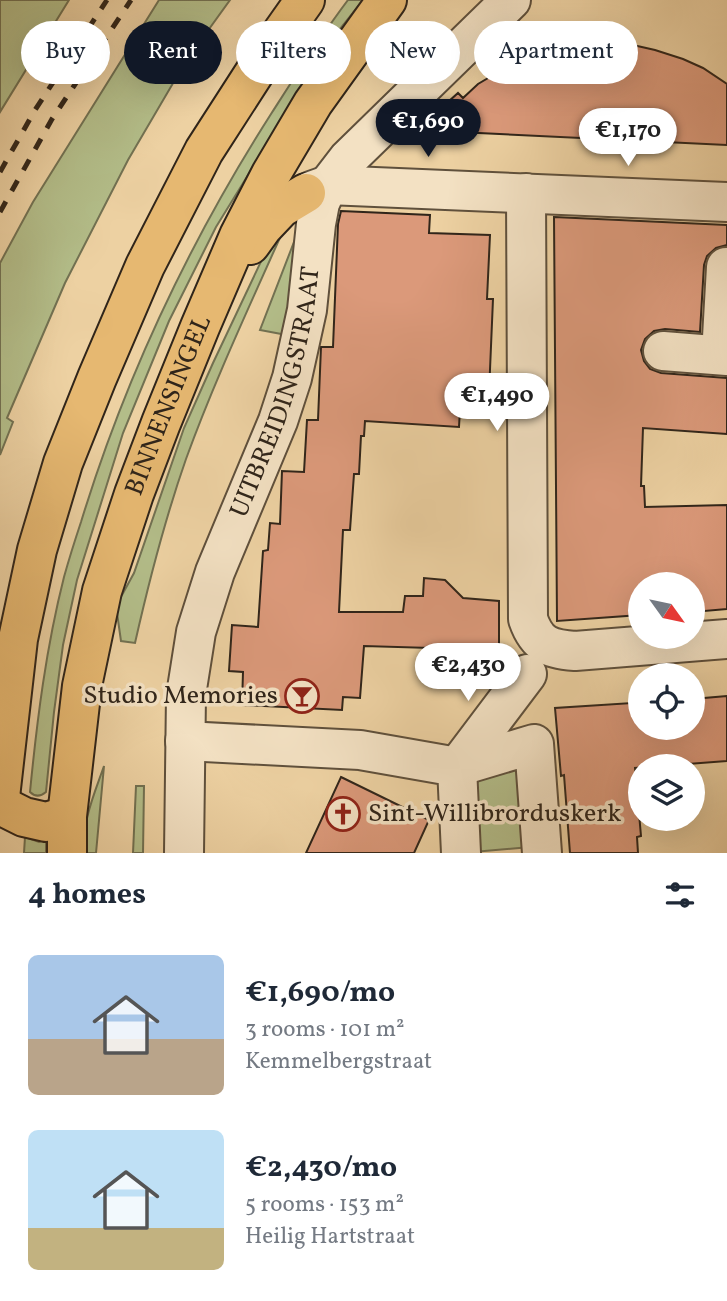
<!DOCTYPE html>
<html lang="en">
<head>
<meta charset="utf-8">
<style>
	:root { --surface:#fff; --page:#f2f2f3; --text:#1f2937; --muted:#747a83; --accent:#111827 }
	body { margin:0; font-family:Vollkorn,serif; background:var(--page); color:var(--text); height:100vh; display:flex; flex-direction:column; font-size:26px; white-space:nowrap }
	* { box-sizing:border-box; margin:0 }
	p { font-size:23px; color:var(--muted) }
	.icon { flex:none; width:38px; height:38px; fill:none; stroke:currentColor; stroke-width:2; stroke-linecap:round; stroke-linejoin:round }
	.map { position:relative; height:853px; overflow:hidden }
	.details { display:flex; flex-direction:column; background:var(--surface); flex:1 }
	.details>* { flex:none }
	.top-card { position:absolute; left:21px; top:21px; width:686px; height:63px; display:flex; gap:14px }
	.needle { width:46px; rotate:123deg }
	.controls { position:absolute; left:628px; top:572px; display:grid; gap:14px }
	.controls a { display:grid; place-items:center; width:77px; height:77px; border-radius:50%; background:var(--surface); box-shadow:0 7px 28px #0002; font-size:35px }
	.price { position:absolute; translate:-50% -60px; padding:0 16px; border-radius:24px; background:#fff; color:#222; font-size:23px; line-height:46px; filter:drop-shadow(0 2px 4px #0008) }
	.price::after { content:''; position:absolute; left:50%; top:42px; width:21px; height:16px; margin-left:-10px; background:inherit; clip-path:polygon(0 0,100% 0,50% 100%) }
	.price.on { background:var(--accent); color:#fff }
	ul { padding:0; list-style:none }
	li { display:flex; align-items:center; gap:21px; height:175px; padding:0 28px }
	li span { display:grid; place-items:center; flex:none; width:196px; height:140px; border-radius:10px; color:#555 }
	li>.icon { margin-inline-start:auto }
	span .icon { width:84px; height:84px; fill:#fffc; stroke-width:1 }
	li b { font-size:30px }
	h2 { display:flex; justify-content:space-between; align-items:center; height:84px; padding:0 28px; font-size:30px }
	.pill { padding:0 24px; border-radius:32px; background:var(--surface); box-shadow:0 7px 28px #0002; font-size:24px; line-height:63px }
	.pill.on { background:var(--accent); color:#fff }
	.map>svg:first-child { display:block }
</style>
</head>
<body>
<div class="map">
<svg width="727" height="853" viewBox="0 0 727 853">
	<rect width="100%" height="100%" fill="#edd1a2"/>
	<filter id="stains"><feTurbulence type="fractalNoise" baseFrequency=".00286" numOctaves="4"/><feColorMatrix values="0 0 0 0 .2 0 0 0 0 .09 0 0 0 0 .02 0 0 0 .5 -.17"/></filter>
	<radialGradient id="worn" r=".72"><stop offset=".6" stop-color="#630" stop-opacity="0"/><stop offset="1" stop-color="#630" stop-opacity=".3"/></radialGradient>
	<path fill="#b3bd89" stroke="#727152" stroke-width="2" d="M0,0H69L0,112Z
		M159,0H230L186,61L128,160L65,283L7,418L13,422L0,455V263L33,202Z
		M348,0H363L332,39L216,227L169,321L123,433L77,580L63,645L54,712L46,792C40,797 35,797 30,792C37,720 46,648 64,577C69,559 75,540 81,522C125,378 190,241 271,114C296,75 320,37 348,0Z
		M286,224C252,301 215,379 186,459C165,519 149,581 135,643L121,641L116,606L134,573L184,428L213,363L265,253Z
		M299,229L292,336L260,330Z
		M524,762L530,847L473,852L467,768Z
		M104,766L96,853H86C80,825 95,792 104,766Z
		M136,786H144L143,853H133Z
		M25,837L39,842L46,839V853H24Z"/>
	<path fill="#db997a" stroke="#30251a" stroke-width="2" d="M590,44L633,45L655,50L683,59L703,68L727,84V145L417,130L458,93L463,98L478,84L512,64L532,55L551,50Z
		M341,211L430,215L429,233L490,235L487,299H493L489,393L461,392L459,427L365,421L364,436H361L359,474H354L350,530H343L339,612H403L405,596H423L424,578L445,580L463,598L499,601V650L364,646L360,698L343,697L342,710L242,705L243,672L229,671L232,625L258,627L263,551L268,550L270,523L280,524L282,471L304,472L307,420H318L321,347H333L338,224Z
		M554,217L727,225V245L716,248L707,256L704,265L700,332L665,329L654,331L645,339L641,350L644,361L650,369L661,373L727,378V434L643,428L641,486H644L645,507L727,505V609L693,612V584H640V615L557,621Z
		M727,696V761L635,768L641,836L637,837L638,853H570L564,775L561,776L555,708L632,703V707L640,706V728H693V699Z
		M341,777L429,820L414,853H306Z"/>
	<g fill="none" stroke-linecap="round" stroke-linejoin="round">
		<g stroke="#5f503c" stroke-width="42">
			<g id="minor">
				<path d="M311,191L328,185L727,202"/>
				<path d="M526,193L528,619C537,645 549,649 575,651L727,639"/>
				<path d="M663,351L727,356"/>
				<path d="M721,355L726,267"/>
				<path d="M185,741L360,750L457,767L461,853"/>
				<path d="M457,767L534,744L542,853"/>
				<path d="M457,767L527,674"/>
				<path id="s1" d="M184,853L186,695L196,632L215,572L278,421L292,378L307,310L316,224L320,203L328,185L348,159L511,0"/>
			</g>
		</g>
		<g stroke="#30251a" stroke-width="42">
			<g id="major">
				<path d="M250,245L263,227L281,208L306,193"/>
				<path d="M0,797L18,639L37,550L63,463L97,378L145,266L204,151L262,61L305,0"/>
				<path d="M0,805L24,817L46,822L67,816"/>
				<path id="s2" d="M67,853V816L82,686L102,591L134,494L161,423L200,327L239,236L271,174L313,103L387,0"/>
			</g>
		</g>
		<use href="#minor" stroke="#f3e1c3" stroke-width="38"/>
		<use href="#major" stroke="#e6b871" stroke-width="38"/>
		<path stroke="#30251a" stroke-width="5" stroke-dasharray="12 12" stroke-linecap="butt" d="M0,172L35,110L107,0
			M0,212L52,119L131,0"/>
	</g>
	<defs>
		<g id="bar-ring" transform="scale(1.75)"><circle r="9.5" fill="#f3e1c3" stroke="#8f2418" stroke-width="1.5"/><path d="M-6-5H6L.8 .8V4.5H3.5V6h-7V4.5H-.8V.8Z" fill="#8f2418"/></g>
		<g id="church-ring" transform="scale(1.75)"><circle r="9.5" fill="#f3e1c3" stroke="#8f2418" stroke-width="1.5"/><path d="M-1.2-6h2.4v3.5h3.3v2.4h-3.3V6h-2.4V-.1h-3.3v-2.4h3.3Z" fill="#8f2418"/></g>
	</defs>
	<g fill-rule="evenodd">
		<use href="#bar-ring" x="302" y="696"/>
		<use href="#church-ring" x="343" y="814"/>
	</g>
	<g text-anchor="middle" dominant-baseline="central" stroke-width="7" stroke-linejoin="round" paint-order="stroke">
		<g font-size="26" fill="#30251a" stroke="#f3e1c3">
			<text stroke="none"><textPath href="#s1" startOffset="476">UITBREIDINGSTRAAT</textPath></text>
			<text stroke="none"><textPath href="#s2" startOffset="462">BINNENSINGEL</textPath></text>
		</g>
		<g font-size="26" fill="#30251a" stroke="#f3e1c3" text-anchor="end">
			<text x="278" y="696">Studio Memories</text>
			<text x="368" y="814" text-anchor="start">Sint-Willibrorduskerk</text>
		</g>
	</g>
	<rect width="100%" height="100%" filter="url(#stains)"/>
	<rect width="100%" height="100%" fill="url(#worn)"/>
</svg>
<div class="controls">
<a><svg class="needle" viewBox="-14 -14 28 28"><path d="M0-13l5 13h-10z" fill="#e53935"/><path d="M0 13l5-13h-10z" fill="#747a83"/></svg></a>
<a><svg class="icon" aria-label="locate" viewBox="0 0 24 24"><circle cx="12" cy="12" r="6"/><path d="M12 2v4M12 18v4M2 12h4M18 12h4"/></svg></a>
<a><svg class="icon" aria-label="layers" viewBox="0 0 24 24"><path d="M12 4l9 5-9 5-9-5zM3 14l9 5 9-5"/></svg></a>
</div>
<b class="price on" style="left:428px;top:159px">€1,690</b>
<b class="price" style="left:628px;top:168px">€1,170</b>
<b class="price" style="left:497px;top:433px">€1,490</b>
<b class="price" style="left:468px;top:703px">€2,430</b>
<div class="top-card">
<a class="pill">Buy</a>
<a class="pill on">Rent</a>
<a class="pill">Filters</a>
<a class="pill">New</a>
<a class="pill">Apartment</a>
</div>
</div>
<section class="details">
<h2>4 homes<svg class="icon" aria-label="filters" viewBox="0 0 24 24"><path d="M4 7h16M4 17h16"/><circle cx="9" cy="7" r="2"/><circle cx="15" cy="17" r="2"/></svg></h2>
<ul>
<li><span style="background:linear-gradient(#a9c7e8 60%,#b9a48a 0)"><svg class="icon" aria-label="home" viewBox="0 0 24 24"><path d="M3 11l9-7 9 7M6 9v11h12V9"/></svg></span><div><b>€1,690/mo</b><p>3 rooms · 101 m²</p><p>Kemmelbergstraat</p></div></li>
<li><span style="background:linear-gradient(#bfe0f5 70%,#c2b280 0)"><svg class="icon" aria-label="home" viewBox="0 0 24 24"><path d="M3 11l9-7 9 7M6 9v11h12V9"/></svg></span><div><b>€2,430/mo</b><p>5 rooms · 153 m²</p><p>Heilig Hartstraat</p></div></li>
</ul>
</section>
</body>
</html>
